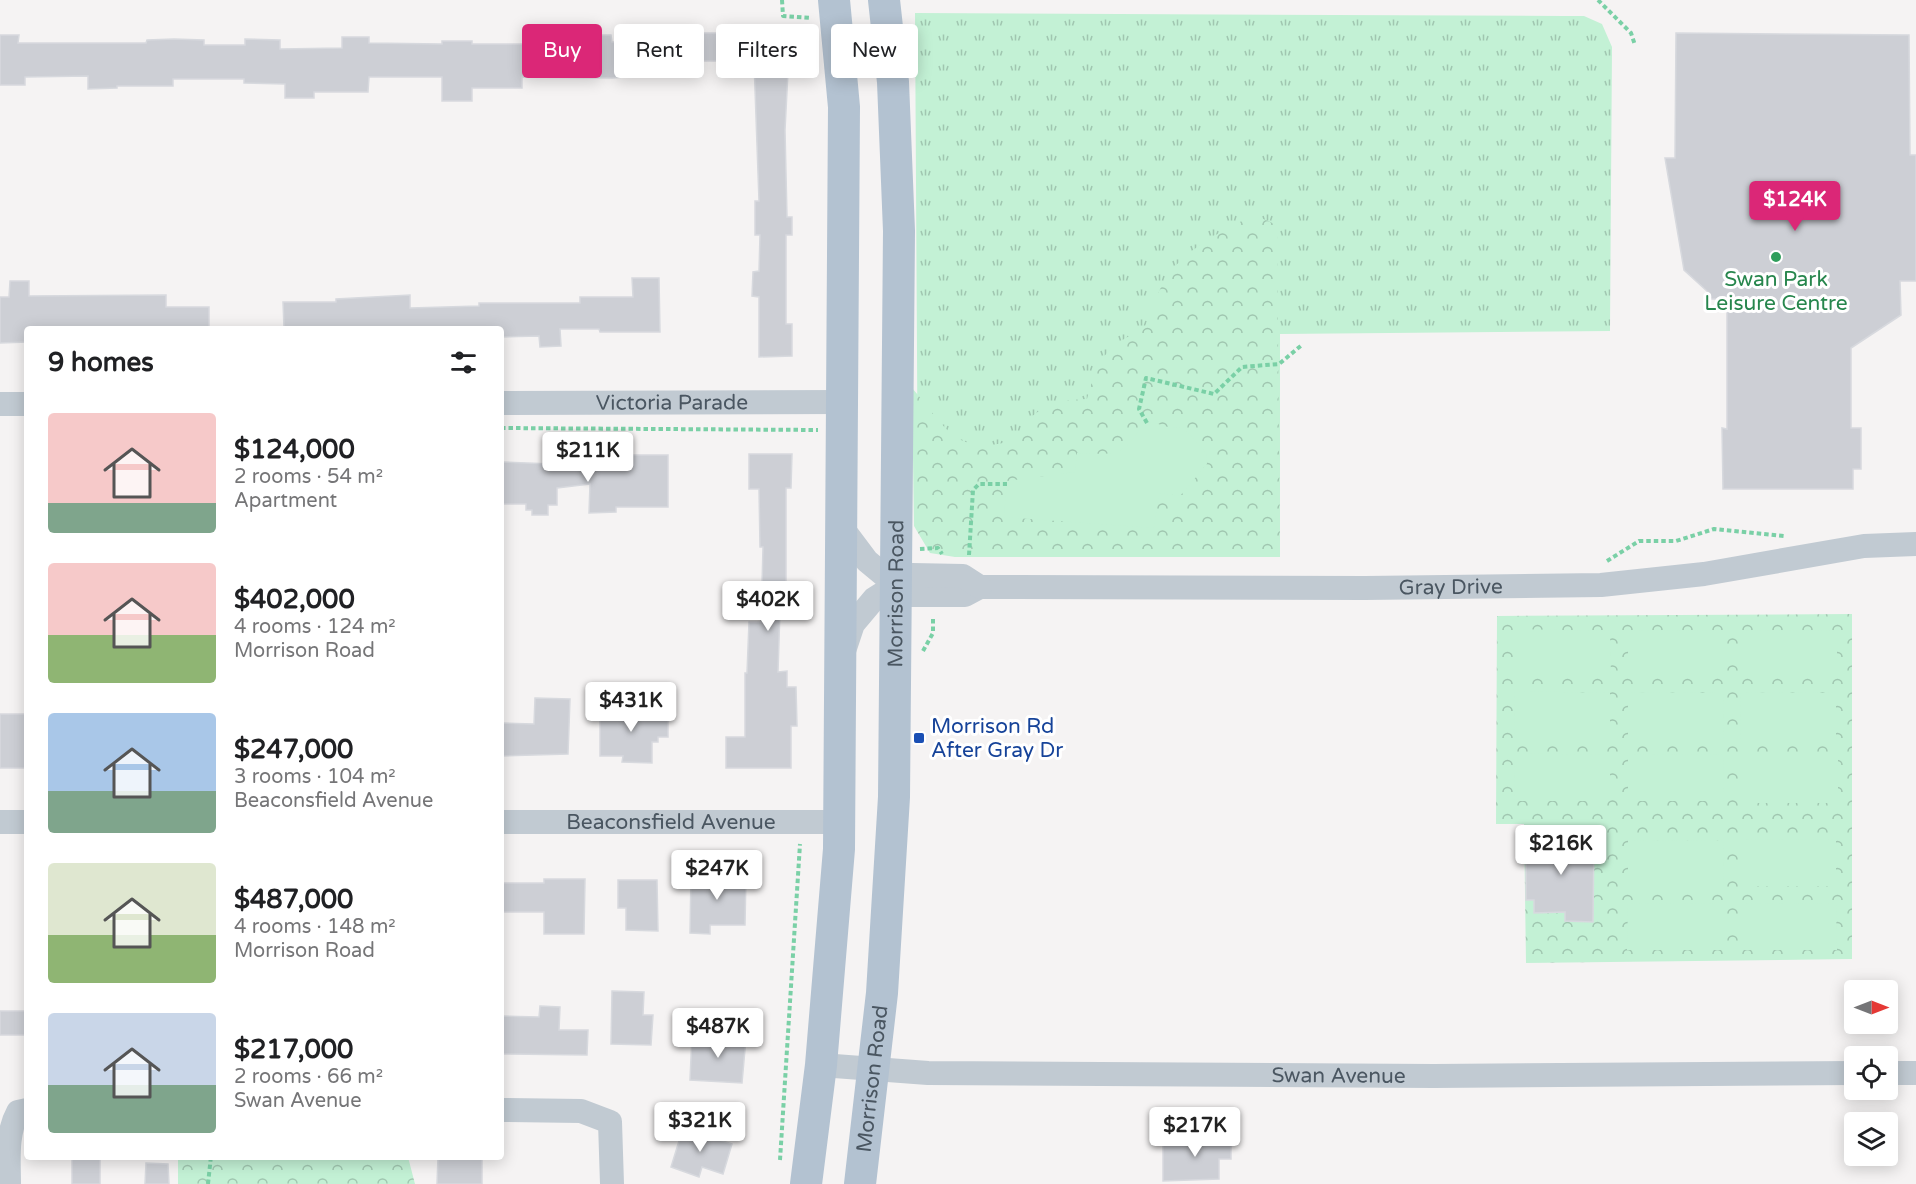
<!DOCTYPE html>
<html lang="en">
<head>
<meta charset="utf-8">
<style>
	:root { --surface:#fff; --page:#f2f2f2; --text:#202124; --muted:#757577; --accent:#db2777 }
	body { margin:0; font-family:"Varela Round",sans-serif; background:var(--page); color:var(--text); height:100vh; display:flex; flex-direction:column; font-size:22px; white-space:nowrap }
	* { box-sizing:border-box; margin:0 }
	p { font-size:20px; color:var(--muted) }
	.icon { flex:none; width:33px; height:33px; fill:none; stroke:currentColor; stroke-width:2; stroke-linecap:round; stroke-linejoin:round }
	.map { position:relative; flex:1; overflow:hidden }
	.details { position:absolute; left:24px; top:326px; width:480px; height:834px; display:flex; flex-direction:column; background:var(--surface); border-radius:6px; box-shadow:0 3px 15px #0003 }
	.details>* { flex:none }
	.top-card { position:absolute; left:522px; top:24px; width:570px; height:54px; display:flex; gap:12px }
	.needle { width:39px; rotate:90deg }
	.buttons { position:absolute; left:1844px; top:980px; display:grid; gap:12px }
	.buttons a { display:grid; place-items:center; width:54px; height:54px; border-radius:6px; background:var(--surface); box-shadow:0 3px 15px #0003; font-size:30px }
	.price { position:absolute; translate:-50% -51px; padding:0 14px; border-radius:6px; background:#fff; color:#222; font-size:20px; line-height:39px; filter:drop-shadow(0 2px 3px #0008) }
	.price::after { content:''; position:absolute; left:50%; top:36px; width:18px; height:14px; margin-left:-9px; background:inherit; clip-path:polygon(0 0,100% 0,50% 100%) }
	.price.active { background:var(--accent); color:#fff }
	ul { padding:0; list-style:none }
	li { display:flex; align-items:center; gap:18px; height:150px; padding:0 24px }
	li span { display:grid; place-items:center; flex:none; width:168px; height:120px; border-radius:6px; color:#555 }
	li>.icon { margin-inline-start:auto }
	span .icon { width:72px; height:72px; fill:#fffc; stroke-width:1 }
	li b { font-size:26px }
	h2 { display:flex; justify-content:space-between; align-items:center; height:72px; padding:0 24px; font-size:26px }
	.chip { padding:0 21px; border-radius:6px; background:var(--surface); box-shadow:0 3px 15px #0003; font-size:21px; line-height:54px }
	.chip.active { background:var(--accent); color:#fff }
	.map>svg:first-child { display:block }
</style>
</head>
<body>
<div class="map">
<svg width="1916" height="1184" viewBox="0 0 1916 1184">
	<defs>
		<pattern id="grass-tufts" width="24" height="20" patternUnits="userSpaceOnUse" patternTransform="scale(1.5)"><rect width="24" height="20" fill="#c3f1d5"/><path d="M3 7l-1-3M5 7V3M7 7l1-3M15 17l-1-3M17 17v-4M19 17l1-3" fill="none" stroke="#a0c6b0"/></pattern>
		<pattern id="forest-crowns" width="20" height="18" patternUnits="userSpaceOnUse" patternTransform="scale(1.5)"><rect width="20" height="18" fill="#c3f1d5"/><path d="M2 6a3 3 0 1 1 6 0M12 15a3 3 0 1 1 6 0" fill="none" stroke="#a0c6b0"/></pattern>
	</defs>
	<rect width="100%" height="100%" fill="#f5f3f3"/>
	<path fill="url(#grass-tufts)" d="M915,13L1563,16H1584L1602,24L1612,47L1610,331L1280,334V557H955L918,524Z"/>
	<path fill="url(#forest-crowns)" d="M1254,215L1277,225L1280,557H955L930,553L914,526L912,388C946,426 954,458 1014,440C1033,408 1051,400 1087,399C1098,359 1105,346 1144,329C1150,315 1155,299 1162,285C1180,251 1221,231 1254,215Z
		M1852,614V959L1526,963L1524,824H1496L1497,616Z
		M178,1157H408L415,1184H178Z"/>
	<path fill="#c3f1d5" d="M1152,422L1168,427L1184,428L1206,453L1207,464L1180,496L1159,493L1154,528L1004,517L1007,481L1075,472L1077,453C1116,454 1121,459 1143,424Z
		M1515,629L1610,631L1611,677H1515Z
		M1628,630L1724,631V677H1628Z
		M1741,630L1837,631V677H1741Z
		M1515,691L1610,693V739H1514Z
		M1628,692L1723,693L1724,739H1628Z
		M1741,692L1836,693V740H1740Z
		M1515,753L1610,755V801H1514Z
		M1628,754L1723,755L1724,801H1628Z
		M1742,756H1838V803H1742Z
		M1741,839L1836,840V886H1741Z
		M1628,840L1723,841L1724,887H1628Z
		M1628,903L1723,904V950H1627Z
		M1741,903L1836,904L1837,950H1741Z"/>
	<path fill="#cdcfd5" stroke="#d7d9de" stroke-width="1.5" d="M697,33H790L785,130L787,217H792V235H786V324H792V356L759,357V297L752,296L753,272L759,271L760,235H755V201H759L754,61H669V68H651V75L612,78L522,77V88H472V101H442V77H369L368,92H314V98H285V84L244,83V79H173V86H117V88L88,89V76L25,77V85H0V35H19L18,43H146L147,40L174,39L204,40V45H245V39L280,40V49L342,48V37H369V43L442,44V41H472V44H527V40L582,41V35H611L612,42H649L648,40L697,39Z
		M1676,33L1909,35L1910,155H1916V281H1900L1901,315L1851,348V428H1861V469H1853V489H1723L1722,428L1727,429V299H1708V292L1684,270L1665,158H1675Z
		M632,278H659L660,332H600L599,329H560L561,346L540,347L539,336L501,337V328H284L283,302H336V299L410,295V308L479,306V303H580V297H633Z
		M10,281H29V296L166,295V307H209V328H27V342L0,343V297H9Z
		M749,454H792L791,488H786V609H780L778,672L787,671V687H796L797,726H791V768H726V737H745V673H747L749,622H761L763,547H760L759,489H749Z
		M578,455H594L595,466L629,465V455H668V507H616V512L589,513L590,484L557,488V505H548V515H532V510H526V504H501V462L578,465Z
		M535,698L570,699L568,754L501,756V723L534,724Z
		M600,707L651,708V715H668V737H658V742H652V763L622,762L623,756H600Z
		M0,714H27V768H0Z
		M1526,836H1594L1593,922L1565,921V912L1534,913V900H1526Z
		M691,874L746,875L745,925H710V934L690,933Z
		M544,879H585L584,934H544V912H501V883H544Z
		M618,880H657L658,931L626,930V908H618Z
		M612,991L644,992L643,1015H653L651,1045L611,1044Z
		M540,1006L560,1007L559,1030H588L587,1055L501,1054V1016L539,1017Z
		M0,1011H27V1035H0Z
		M692,1035L746,1038L742,1083L690,1080Z
		M683,1128L732,1144L723,1174L702,1167L699,1177L671,1167Z
		M1191,1136H1231V1159H1219V1179L1163,1181V1141H1191Z
		M72,1157H100V1184H72Z
		M438,1157L482,1158V1184H437Z
		M146,1163L168,1164L169,1184H145Z"/>
	<g fill="none" stroke-linecap="round" stroke-linejoin="round">
		<path stroke="#7ad0a6" stroke-width="4" stroke-dasharray="4.5 3" stroke-linecap="butt" d="M782,0L783,16L811,18
			M1598,0L1631,33L1635,45
			M1147,423L1139,409L1146,378L1214,394L1242,367L1279,364L1303,344
			M501,428L818,430
			M920,549L938,548L942,554
			M969,555L973,490L979,484H1007
			M1607,561L1639,541H1676L1714,529L1784,536
			M923,651L933,633V616
			M780,1160L800,844
			M208,1184L211,1156"/>
		<g stroke="#c1cad2" stroke-width="24">
			<path id="s1" d="M501,403L843,402"/>
			<path d="M0,404H27"/>
			<path id="s2" d="M843,529L867,561L908,595H965L980,587L1365,588L1601,585L1704,574L1864,546L1916,544"/>
			<path d="M844,651L853,624L874,599L912,575L963,576L980,587"/>
			<path d="M0,822H27"/>
			<path id="s3" d="M501,822H840"/>
			<path id="s4" d="M821,1065L928,1073L1434,1076L1854,1073"/>
			<path d="M1887,1073H1916"/>
			<path d="M501,1110L581,1111L610,1122L612,1184"/>
			<path d="M9,1184C9,1160 6,1134 18,1112L27,1110"/>
		</g>
		<g stroke="#b3c2d1" stroke-width="32">
			<path d="M806,1184L821,1065L839,849L844,107L834,0"/>
			<path id="s5" d="M860,1184L882,993L894,797L899,231L893,82L884,0"/>
		</g>
	</g>
	<circle fill="#2e9e5b" stroke="#fff" stroke-width="2" cx="1776" cy="257" r="6"/>
	<rect fill="#1a4fb4" stroke="#fff" stroke-width="2" x="913" y="732" width="12" height="12" rx="3"/>
	<g text-anchor="middle" dominant-baseline="central" stroke-width="6" stroke-linejoin="round" paint-order="stroke">
		<g font-size="21" fill="#27864d" stroke="#fff">
			<text x="1776" y="279">Swan Park<tspan x="1776" dy="24">Leisure Centre</tspan></text>
		</g>
		<g font-size="21" fill="#4a5661" stroke="#fff">
			<text stroke="none"><textPath href="#s1" startOffset="171">Victoria Parade</textPath></text>
			<text stroke="none"><textPath href="#s2" startOffset="638">Gray Drive</textPath></text>
			<text stroke="none"><textPath href="#s5" startOffset="592">Morrison Road</textPath></text>
			<text stroke="none"><textPath href="#s3" startOffset="170">Beaconsfield Avenue</textPath></text>
			<text stroke="none"><textPath href="#s4" startOffset="518">Swan Avenue</textPath></text>
			<text stroke="none"><textPath href="#s5" startOffset="106">Morrison Road</textPath></text>
		</g>
		<g font-size="21" fill="#164399" stroke="#fff" text-anchor="start">
			<text x="931" y="726">Morrison Rd<tspan x="931" dy="24">After Gray Dr</tspan></text>
		</g>
	</g>
</svg>
<div class="buttons">
<a><svg class="needle" viewBox="-14 -14 28 28"><path d="M0-13l5 13h-10z" fill="#e53935"/><path d="M0 13l5-13h-10z" fill="#757577"/></svg></a>
<a><svg class="icon" aria-label="locate" viewBox="0 0 24 24"><circle cx="12" cy="12" r="6"/><path d="M12 2v4M12 18v4M2 12h4M18 12h4"/></svg></a>
<a><svg class="icon" aria-label="layers" viewBox="0 0 24 24"><path d="M12 4l9 5-9 5-9-5zM3 14l9 5 9-5"/></svg></a>
</div>
<b class="price active" style="left:1795px;top:232px">$124K</b>
<b class="price" style="left:588px;top:483px">$211K</b>
<b class="price" style="left:768px;top:632px">$402K</b>
<b class="price" style="left:631px;top:733px">$431K</b>
<b class="price" style="left:1561px;top:876px">$216K</b>
<b class="price" style="left:717px;top:901px">$247K</b>
<b class="price" style="left:718px;top:1059px">$487K</b>
<b class="price" style="left:700px;top:1153px">$321K</b>
<b class="price" style="left:1195px;top:1158px">$217K</b>
<div class="top-card">
<a class="chip active">Buy</a>
<a class="chip">Rent</a>
<a class="chip">Filters</a>
<a class="chip">New</a>
</div>
<section class="details">
<h2>9 homes<svg class="icon" aria-label="filters" viewBox="0 0 24 24"><path d="M4 7h16M4 17h16"/><circle cx="9" cy="7" r="2"/><circle cx="15" cy="17" r="2"/></svg></h2>
<ul>
<li><span style="background:linear-gradient(#f6c9c9 75%,#7fa58c 0)"><svg class="icon" aria-label="home" viewBox="0 0 24 24"><path d="M3 11l9-7 9 7M6 9v11h12V9"/></svg></span><div><b>$124,000</b><p>2 rooms · 54 m²</p><p>Apartment</p></div></li>
<li><span style="background:linear-gradient(#f6c9c9 60%,#8fb573 0)"><svg class="icon" aria-label="home" viewBox="0 0 24 24"><path d="M3 11l9-7 9 7M6 9v11h12V9"/></svg></span><div><b>$402,000</b><p>4 rooms · 124 m²</p><p>Morrison Road</p></div></li>
<li><span style="background:linear-gradient(#a9c7e8 65%,#7fa58c 0)"><svg class="icon" aria-label="home" viewBox="0 0 24 24"><path d="M3 11l9-7 9 7M6 9v11h12V9"/></svg></span><div><b>$247,000</b><p>3 rooms · 104 m²</p><p>Beaconsfield Avenue</p></div></li>
<li><span style="background:linear-gradient(#dfe7d0 60%,#8fb573 0)"><svg class="icon" aria-label="home" viewBox="0 0 24 24"><path d="M3 11l9-7 9 7M6 9v11h12V9"/></svg></span><div><b>$487,000</b><p>4 rooms · 148 m²</p><p>Morrison Road</p></div></li>
<li><span style="background:linear-gradient(#c9d6e8 60%,#7fa58c 0)"><svg class="icon" aria-label="home" viewBox="0 0 24 24"><path d="M3 11l9-7 9 7M6 9v11h12V9"/></svg></span><div><b>$217,000</b><p>2 rooms · 66 m²</p><p>Swan Avenue</p></div></li>
</ul>
</section>
</div>
</body>
</html>
